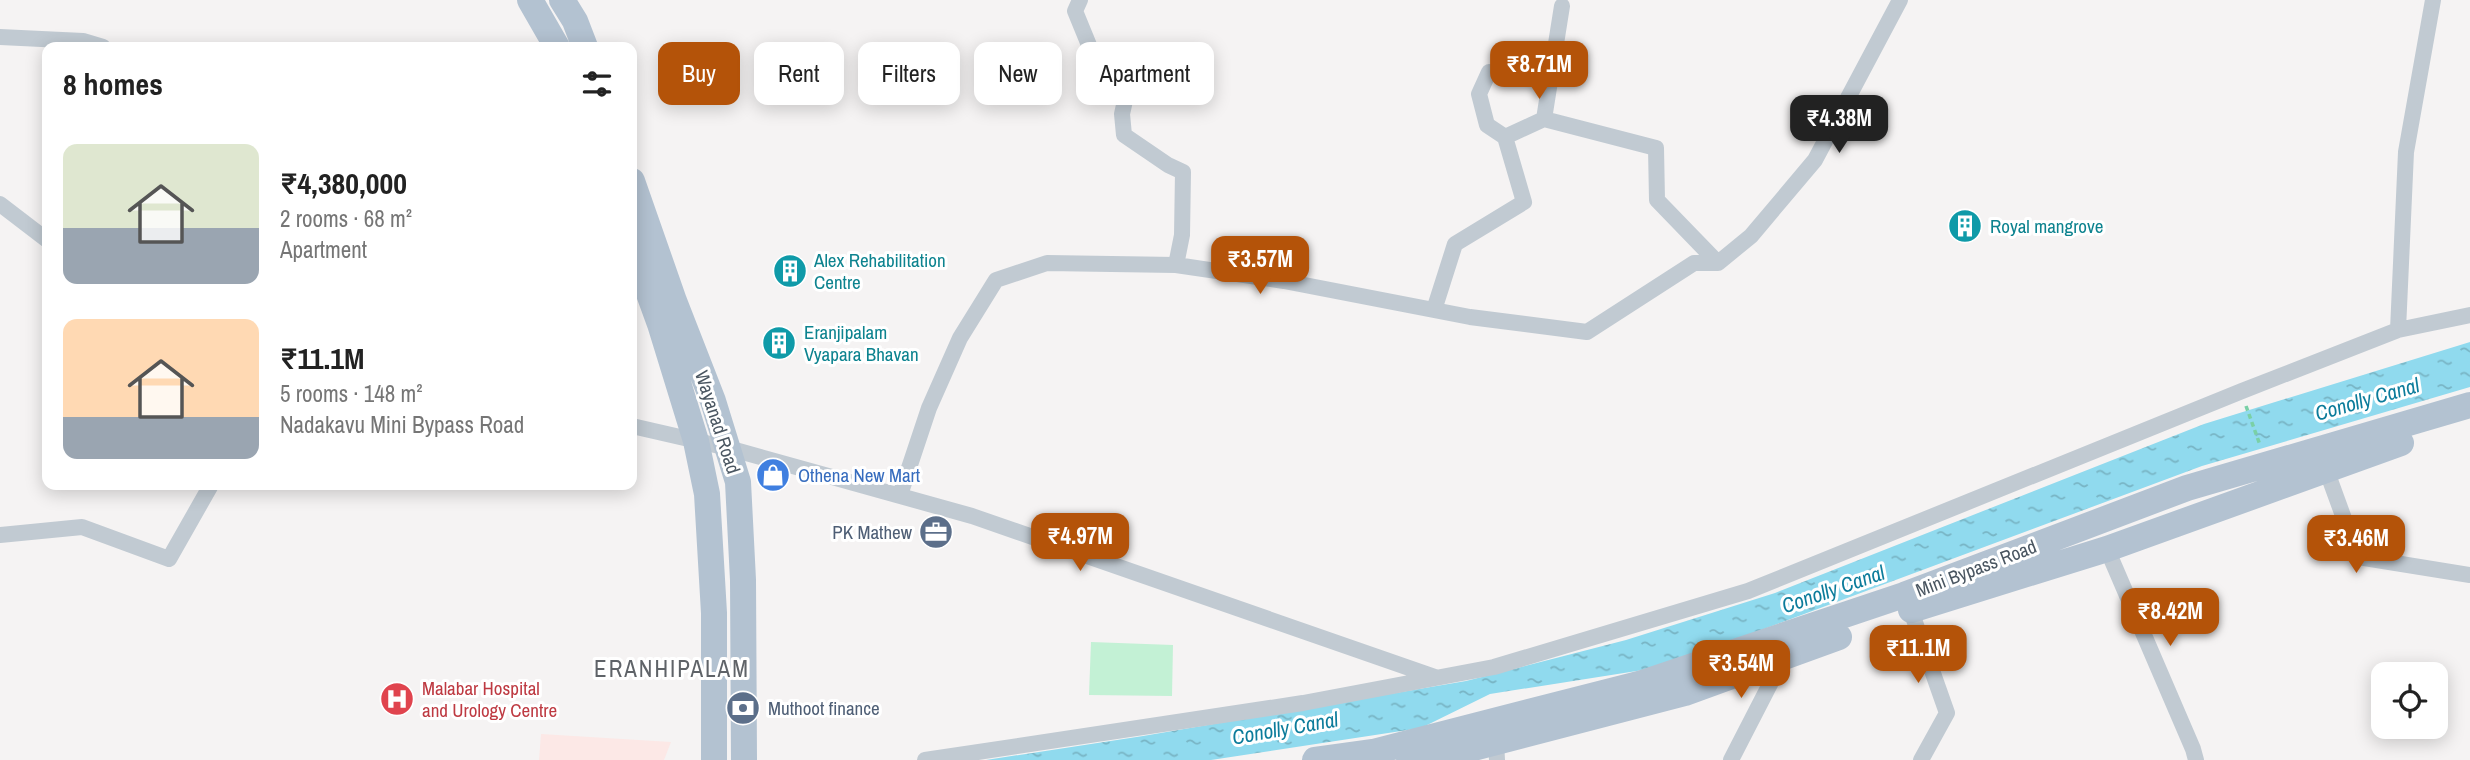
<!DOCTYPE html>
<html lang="en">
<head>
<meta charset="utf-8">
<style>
	:root { --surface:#fff; --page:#f6f6f6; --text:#222; --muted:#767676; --accent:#b45309 }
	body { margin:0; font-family:"Archivo Narrow",sans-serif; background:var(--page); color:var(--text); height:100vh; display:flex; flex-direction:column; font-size:26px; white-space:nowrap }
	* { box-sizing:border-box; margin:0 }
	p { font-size:23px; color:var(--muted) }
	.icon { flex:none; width:38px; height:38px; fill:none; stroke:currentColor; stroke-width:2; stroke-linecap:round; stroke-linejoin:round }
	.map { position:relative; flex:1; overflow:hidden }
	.details { position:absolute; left:42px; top:42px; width:595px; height:448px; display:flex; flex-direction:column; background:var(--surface); border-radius:14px; box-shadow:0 4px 18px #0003 }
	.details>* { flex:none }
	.guide { position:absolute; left:658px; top:42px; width:665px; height:63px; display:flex; gap:14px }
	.tools { position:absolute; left:2371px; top:662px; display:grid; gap:14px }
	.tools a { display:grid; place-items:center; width:77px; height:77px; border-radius:14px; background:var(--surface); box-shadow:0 4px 18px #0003; font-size:35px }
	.price { position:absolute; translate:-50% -60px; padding:0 16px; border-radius:14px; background:var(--accent); color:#fff; font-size:23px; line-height:46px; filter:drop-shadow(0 2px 4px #0008) }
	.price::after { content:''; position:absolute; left:50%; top:42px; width:21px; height:16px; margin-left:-10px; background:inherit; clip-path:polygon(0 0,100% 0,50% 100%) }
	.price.active { background:#222; color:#fff }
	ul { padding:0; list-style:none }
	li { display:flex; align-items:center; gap:21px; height:175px; padding:0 21px }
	li span { display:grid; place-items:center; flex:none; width:196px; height:140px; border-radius:14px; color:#555 }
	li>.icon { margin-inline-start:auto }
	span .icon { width:84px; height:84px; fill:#fffc; stroke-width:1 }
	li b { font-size:30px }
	h2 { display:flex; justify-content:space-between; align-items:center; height:84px; padding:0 21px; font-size:30px }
	.tag { padding:0 24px; border-radius:14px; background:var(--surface); box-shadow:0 4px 18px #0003; font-size:24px; line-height:63px }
	.tag.active { background:var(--accent); color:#fff }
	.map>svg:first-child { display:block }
</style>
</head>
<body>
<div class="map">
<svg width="2470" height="760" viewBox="0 0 2470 760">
	<defs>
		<pattern id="water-ripples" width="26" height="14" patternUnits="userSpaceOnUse" patternTransform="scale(1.75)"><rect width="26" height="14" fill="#90daee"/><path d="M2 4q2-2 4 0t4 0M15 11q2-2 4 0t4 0" fill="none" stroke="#78b4c4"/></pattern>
	</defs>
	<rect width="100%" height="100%" fill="#f5f3f3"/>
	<path fill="#fce8e6" d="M541,734L671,742L664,760H539Z"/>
	<path fill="#c3f1d5" d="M1091,642L1173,645L1172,696L1089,695Z"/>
	<path fill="url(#water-ripples)" d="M2470,342V387L2202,466L1662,667L1490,694L1421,728L1211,760H986L1143,736L1466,681L1626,640L1775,593L2204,424Z"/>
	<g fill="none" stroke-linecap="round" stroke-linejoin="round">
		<path stroke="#7ad0a6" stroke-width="3.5" stroke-dasharray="5 3.5" stroke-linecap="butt" d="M2246,406L2260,445"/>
		<path stroke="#c1cad2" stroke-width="16" d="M1080,0L1075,11L1100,72L1126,96L1122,114L1124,135L1168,165L1183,172L1182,235L1176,265
			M0,37L83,41L103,47
			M1489,72L1479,94L1487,125L1505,137
			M1544,119L1562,6
			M0,204L47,240
			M1434,310L1455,244L1524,202L1505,137L1544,119L1656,148L1657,200L1718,263
			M2398,330L2406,152L2433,0
			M632,426L728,448L972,516L1435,677
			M2326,469L2358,557L2470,575
			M900,495L929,408L960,338L996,280L1047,263L1176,265L1284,281L1470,317L1587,332L1694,263H1718L1751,236L1815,160L1900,0
			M0,535L82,527L169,559L211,485
			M2107,549L2193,749L2196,760
			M1911,611L1947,713L1921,760
			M1496,742L1497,760
			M925,760L1303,703L1494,667L1748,591L2242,391L2398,330L2470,315
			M1731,760L1784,657"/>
		<path stroke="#b3c2d1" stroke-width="26" d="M530,0L557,47
			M562,0L575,21L585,47
			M632,181L674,301L713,401L738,482L743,580L744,760
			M632,247L660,324L696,441L707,494L714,613V760
			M1911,610L2107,549L2401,443
			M1409,758L1462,751L1685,693L1839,637
			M1315,760L1373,752L1642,683L1904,595L2187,488L2470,405"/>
	</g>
	<defs>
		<g id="building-disc" transform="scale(1.75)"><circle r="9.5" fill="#0f9aa8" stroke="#fff"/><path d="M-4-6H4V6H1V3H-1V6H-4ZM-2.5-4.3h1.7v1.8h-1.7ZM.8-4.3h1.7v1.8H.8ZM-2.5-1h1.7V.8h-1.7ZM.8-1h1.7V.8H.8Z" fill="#fff"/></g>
		<g id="shop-disc" transform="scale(1.75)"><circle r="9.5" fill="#3f7fe0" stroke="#fff"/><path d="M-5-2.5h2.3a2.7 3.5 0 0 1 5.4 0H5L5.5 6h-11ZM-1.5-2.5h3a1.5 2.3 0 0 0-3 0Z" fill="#fff"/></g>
		<g id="office-disc" transform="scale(1.75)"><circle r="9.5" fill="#5c6f8a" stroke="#fff"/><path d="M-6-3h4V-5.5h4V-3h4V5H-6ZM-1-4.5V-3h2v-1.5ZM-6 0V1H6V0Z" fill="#fff"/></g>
		<g id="hospital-disc" transform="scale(1.75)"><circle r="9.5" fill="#e0444e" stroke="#fff"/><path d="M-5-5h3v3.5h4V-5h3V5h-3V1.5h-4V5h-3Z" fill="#fff"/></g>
		<g id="bank-disc" transform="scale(1.75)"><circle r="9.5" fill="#5c6f8a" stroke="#fff"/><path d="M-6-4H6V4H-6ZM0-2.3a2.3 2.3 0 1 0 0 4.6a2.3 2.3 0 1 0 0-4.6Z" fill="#fff"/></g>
	</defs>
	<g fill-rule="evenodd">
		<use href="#building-disc" x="1965" y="226"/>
		<use href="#building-disc" x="790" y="271"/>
		<use href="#building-disc" x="779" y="343"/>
		<use href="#shop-disc" x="773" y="475"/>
		<use href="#office-disc" x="936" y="532"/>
		<use href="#hospital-disc" x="397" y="699"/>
		<use href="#bank-disc" x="743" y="708"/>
	</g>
	<g text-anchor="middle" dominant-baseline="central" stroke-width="6" stroke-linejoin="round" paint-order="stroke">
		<g font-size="19" fill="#0d838f" stroke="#fff" text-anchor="start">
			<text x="1990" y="226">Royal mangrove</text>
			<text x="814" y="260">Alex Rehabilitation<tspan x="814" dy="22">Centre</tspan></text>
			<text x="804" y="332">Eranjipalam<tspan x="804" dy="22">Vyapara Bhavan</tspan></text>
		</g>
		<g font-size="19" fill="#4a5661" stroke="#fff">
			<text transform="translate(718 422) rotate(72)">Wayanad Road</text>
			<text transform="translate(1976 568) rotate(-21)">Mini Bypass Road</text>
		</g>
		<g font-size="19" fill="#366cbe" stroke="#fff" text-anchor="start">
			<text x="798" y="475">Othena New Mart</text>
		</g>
		<g font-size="19" fill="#4e5e75" stroke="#fff" text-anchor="end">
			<text x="912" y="532">PK Mathew</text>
			<text x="768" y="708" text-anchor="start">Muthoot finance</text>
		</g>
		<g font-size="19" fill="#be3a42" stroke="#fff" text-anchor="start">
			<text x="422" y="688">Malabar Hospital<tspan x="422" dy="22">and Urology Centre</tspan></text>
		</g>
		<g font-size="21" font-style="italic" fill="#0c7c9b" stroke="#fff">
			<text transform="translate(2367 399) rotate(-16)">Conolly Canal</text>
			<text transform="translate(1833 589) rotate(-19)">Conolly Canal</text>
			<text transform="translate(1285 728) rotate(-10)">Conolly Canal</text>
		</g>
		<g font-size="23" letter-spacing="2" fill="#5f6368" stroke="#fff">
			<text x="672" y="668">ERANHIPALAM</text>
		</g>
	</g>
</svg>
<div class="tools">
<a><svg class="icon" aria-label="locate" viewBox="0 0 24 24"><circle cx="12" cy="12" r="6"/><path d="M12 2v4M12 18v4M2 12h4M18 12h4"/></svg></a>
</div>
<b class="price" style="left:1539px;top:101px">₹8.71M</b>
<b class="price active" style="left:1839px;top:155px">₹4.38M</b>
<b class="price" style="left:1260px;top:296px">₹3.57M</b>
<b class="price" style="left:1080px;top:573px">₹4.97M</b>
<b class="price" style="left:2356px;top:575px">₹3.46M</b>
<b class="price" style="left:2170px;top:648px">₹8.42M</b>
<b class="price" style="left:1918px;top:685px">₹11.1M</b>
<b class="price" style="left:1741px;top:700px">₹3.54M</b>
<div class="guide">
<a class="tag active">Buy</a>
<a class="tag">Rent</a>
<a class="tag">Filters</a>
<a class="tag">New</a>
<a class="tag">Apartment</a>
</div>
<section class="details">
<h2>8 homes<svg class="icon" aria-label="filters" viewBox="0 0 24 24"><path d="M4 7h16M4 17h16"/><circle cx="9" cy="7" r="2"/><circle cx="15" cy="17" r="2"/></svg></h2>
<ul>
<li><span style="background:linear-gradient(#dfe7d0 60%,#9aa5b1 0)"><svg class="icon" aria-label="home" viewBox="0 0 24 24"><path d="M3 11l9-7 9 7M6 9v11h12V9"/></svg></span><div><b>₹4,380,000</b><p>2 rooms · 68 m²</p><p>Apartment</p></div></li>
<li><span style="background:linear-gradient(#ffd9b3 70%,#9aa5b1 0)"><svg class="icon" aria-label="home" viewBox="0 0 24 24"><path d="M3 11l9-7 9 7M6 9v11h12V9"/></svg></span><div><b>₹11.1M</b><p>5 rooms · 148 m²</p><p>Nadakavu Mini Bypass Road</p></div></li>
</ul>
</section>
</div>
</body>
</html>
